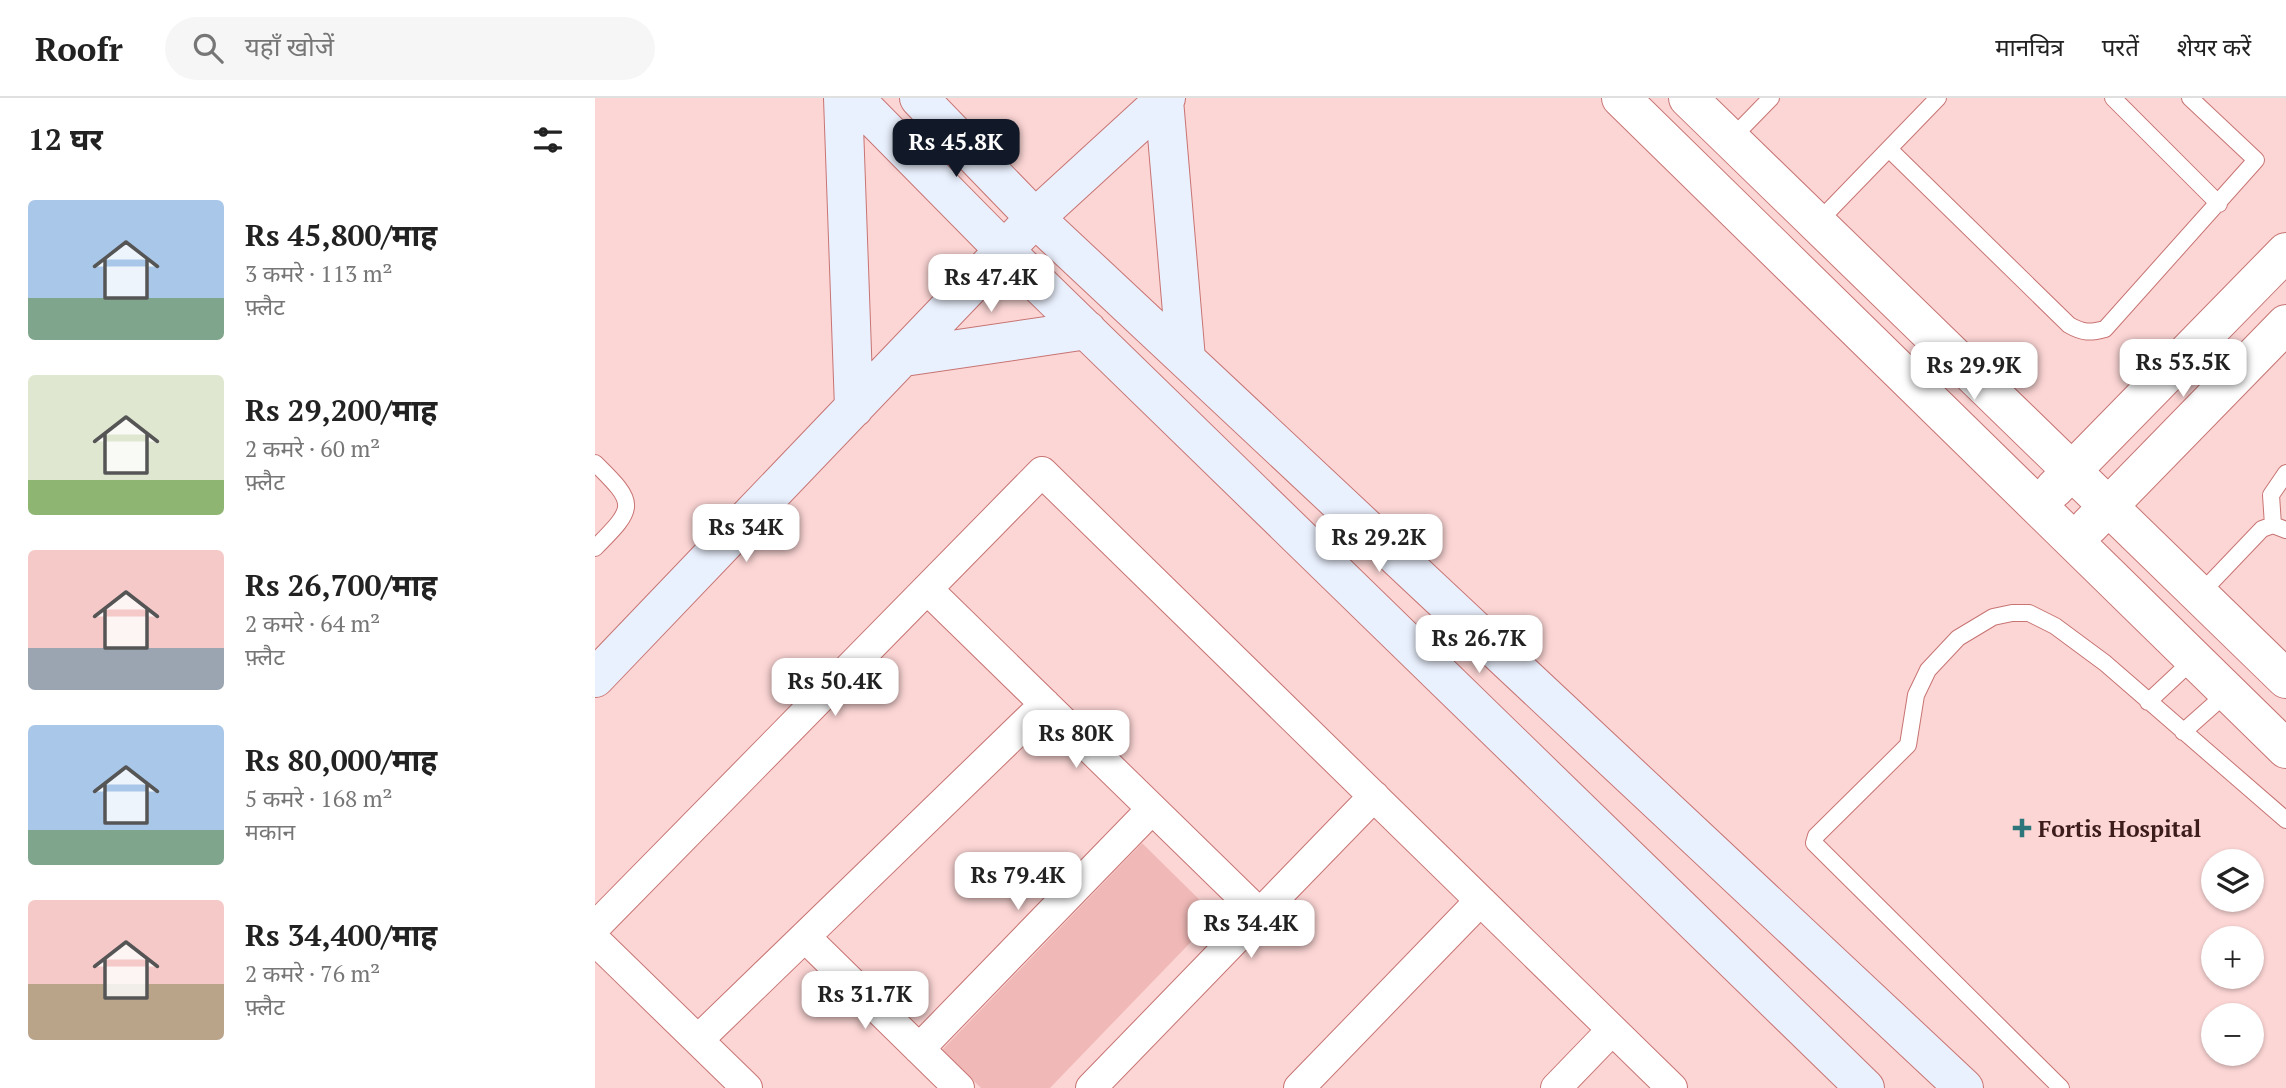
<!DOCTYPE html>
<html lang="hi">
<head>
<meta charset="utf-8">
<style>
	:root { --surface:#fff; --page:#f6f6f6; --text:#222; --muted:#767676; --line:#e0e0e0; --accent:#111827 }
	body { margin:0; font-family:"PT Serif","Noto Sans Devanagari",serif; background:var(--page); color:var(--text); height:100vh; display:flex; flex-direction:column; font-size:26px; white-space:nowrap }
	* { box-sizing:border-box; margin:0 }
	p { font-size:23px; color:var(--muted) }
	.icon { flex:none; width:38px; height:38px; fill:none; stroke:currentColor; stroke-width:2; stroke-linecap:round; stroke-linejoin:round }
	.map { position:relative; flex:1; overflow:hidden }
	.drawer { display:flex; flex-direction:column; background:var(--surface); width:595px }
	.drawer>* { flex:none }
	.buttons { position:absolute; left:1606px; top:751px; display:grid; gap:14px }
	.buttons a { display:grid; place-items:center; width:63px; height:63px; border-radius:50%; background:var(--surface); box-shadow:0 2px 5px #0004; font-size:35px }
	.price { position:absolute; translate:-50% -60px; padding:0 16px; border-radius:14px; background:#fff; color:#222; font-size:23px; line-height:46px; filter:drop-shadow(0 2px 4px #0008) }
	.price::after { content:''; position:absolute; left:50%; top:42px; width:21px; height:16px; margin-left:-10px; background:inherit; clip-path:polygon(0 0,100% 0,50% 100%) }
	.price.selected { background:var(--accent); color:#fff }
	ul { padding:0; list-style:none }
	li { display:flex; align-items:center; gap:21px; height:175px; padding:0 28px }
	li span { display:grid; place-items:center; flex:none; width:196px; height:140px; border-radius:7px; color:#555 }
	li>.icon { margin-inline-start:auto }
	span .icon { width:84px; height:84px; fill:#fffc; stroke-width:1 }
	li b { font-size:30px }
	h2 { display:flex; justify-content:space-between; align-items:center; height:84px; padding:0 28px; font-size:30px }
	header { display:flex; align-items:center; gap:42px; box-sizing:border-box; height:98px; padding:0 35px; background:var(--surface); border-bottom:2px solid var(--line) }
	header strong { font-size:33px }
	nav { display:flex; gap:38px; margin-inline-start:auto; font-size:24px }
	.search { width:490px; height:63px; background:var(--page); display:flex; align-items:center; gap:18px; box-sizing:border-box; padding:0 24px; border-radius:38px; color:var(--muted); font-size:26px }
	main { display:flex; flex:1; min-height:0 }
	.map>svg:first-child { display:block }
</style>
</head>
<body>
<header>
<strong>Roofr</strong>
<div class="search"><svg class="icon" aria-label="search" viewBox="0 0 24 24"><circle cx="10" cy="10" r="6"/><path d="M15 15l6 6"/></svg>यहाँ खोजें</div>
<nav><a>मानचित्र</a><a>परतें</a><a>शेयर करें</a></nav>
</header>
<main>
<section class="drawer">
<h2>12 घर<svg class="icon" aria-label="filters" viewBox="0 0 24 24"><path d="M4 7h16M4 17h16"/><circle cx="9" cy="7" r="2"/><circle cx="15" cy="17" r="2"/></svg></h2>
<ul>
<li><span style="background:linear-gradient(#a9c7e8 70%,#7fa58c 0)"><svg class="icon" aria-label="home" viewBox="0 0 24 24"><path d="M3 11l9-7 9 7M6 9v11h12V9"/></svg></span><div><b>Rs 45,800/माह</b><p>3 कमरे · 113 m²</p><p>फ़्लैट</p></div></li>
<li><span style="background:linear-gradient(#dfe7d0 75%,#8fb573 0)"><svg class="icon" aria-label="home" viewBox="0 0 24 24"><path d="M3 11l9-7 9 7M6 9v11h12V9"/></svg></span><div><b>Rs 29,200/माह</b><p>2 कमरे · 60 m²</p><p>फ़्लैट</p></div></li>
<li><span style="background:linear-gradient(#f6c9c9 70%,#9aa5b1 0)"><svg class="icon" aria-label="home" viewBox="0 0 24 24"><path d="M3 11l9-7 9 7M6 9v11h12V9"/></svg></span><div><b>Rs 26,700/माह</b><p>2 कमरे · 64 m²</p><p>फ़्लैट</p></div></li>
<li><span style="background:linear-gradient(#a9c7e8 75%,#7fa58c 0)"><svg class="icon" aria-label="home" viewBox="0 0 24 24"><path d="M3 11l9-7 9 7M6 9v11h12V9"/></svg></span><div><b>Rs 80,000/माह</b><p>5 कमरे · 168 m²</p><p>मकान</p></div></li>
<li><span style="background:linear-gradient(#f6c9c9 60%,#b9a48a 0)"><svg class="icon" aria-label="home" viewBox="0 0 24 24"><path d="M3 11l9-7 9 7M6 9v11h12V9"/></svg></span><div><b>Rs 34,400/माह</b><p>2 कमरे · 76 m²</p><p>फ़्लैट</p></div></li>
</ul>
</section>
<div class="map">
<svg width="1691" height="990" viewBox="0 0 1691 990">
	<rect width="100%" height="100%" fill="#fcd6d5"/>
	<path fill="#f0b9b7" d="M547,745L621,818L455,990H386L347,952Z"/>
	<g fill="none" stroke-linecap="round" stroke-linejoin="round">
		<g stroke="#c77473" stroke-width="18">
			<path id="service" d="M1518,0L1624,106
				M1136,41L1176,0
				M1294,51L1474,227C1488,235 1495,235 1510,231L1661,62L1595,0
				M1222,125L1343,0
				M0,365C42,406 41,409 0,450
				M1678,427L1676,397L1691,375
				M1604,497L1667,431L1678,427L1691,432
				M1553,604L1599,561
				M1588,634L1633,594
				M1466,990L1219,745L1221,738L1313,647L1321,597L1333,572L1363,540L1398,519L1417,515H1434L1460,528L1510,565L1691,722"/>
		</g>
		<g stroke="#c77473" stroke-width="32">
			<path id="minor" d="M332,491L665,816
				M0,829L447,374L1077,990
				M211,840L364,990
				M0,842L152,990
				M103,942L450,606
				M324,951L557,711
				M496,990L779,698
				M704,990L885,803
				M961,990L1017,932"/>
		</g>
		<g stroke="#c77473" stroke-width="40">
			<path id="tertiary" d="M1026,0L1691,651
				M1093,0L1691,581
				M1459,391L1691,154
				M1494,428L1691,226"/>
		</g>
		<g stroke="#c77473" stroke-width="40">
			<path id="secondary" d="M248,0L259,310
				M259,0L410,153L1270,990
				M324,0L440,120L1369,990
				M569,2L591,261
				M309,259L492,232
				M0,580L440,120L571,0"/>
		</g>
		<use href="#service" stroke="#fff" stroke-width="16"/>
		<use href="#minor" stroke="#fff" stroke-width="30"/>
		<use href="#tertiary" stroke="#fff" stroke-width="38"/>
		<use href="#secondary" stroke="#eaf1fe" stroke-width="38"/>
	</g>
	<path fill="#2c767b" stroke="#fcd6d5" stroke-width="2.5" d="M1423.5 719.5h7v7h7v7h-7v7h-7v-7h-7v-7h7z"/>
	<g text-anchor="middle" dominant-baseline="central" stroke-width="5" stroke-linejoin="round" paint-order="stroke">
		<g font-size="23" font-weight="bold" fill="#3d1c1c" stroke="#fcd6d5" text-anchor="start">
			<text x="1443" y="730">Fortis Hospital</text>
		</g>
	</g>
</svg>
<div class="buttons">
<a><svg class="icon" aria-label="layers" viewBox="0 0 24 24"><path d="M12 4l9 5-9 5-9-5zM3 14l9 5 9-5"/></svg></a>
<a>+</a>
<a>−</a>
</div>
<b class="price selected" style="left:361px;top:81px">Rs 45.8K</b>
<b class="price" style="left:396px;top:216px">Rs 47.4K</b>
<b class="price" style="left:1588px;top:301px">Rs 53.5K</b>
<b class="price" style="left:1379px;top:304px">Rs 29.9K</b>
<b class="price" style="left:151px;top:466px">Rs 34K</b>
<b class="price" style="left:784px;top:476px">Rs 29.2K</b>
<b class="price" style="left:884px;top:577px">Rs 26.7K</b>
<b class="price" style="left:240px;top:620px">Rs 50.4K</b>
<b class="price" style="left:481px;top:672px">Rs 80K</b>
<b class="price" style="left:423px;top:814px">Rs 79.4K</b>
<b class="price" style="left:656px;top:862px">Rs 34.4K</b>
<b class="price" style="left:270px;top:933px">Rs 31.7K</b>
</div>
</main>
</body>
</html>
